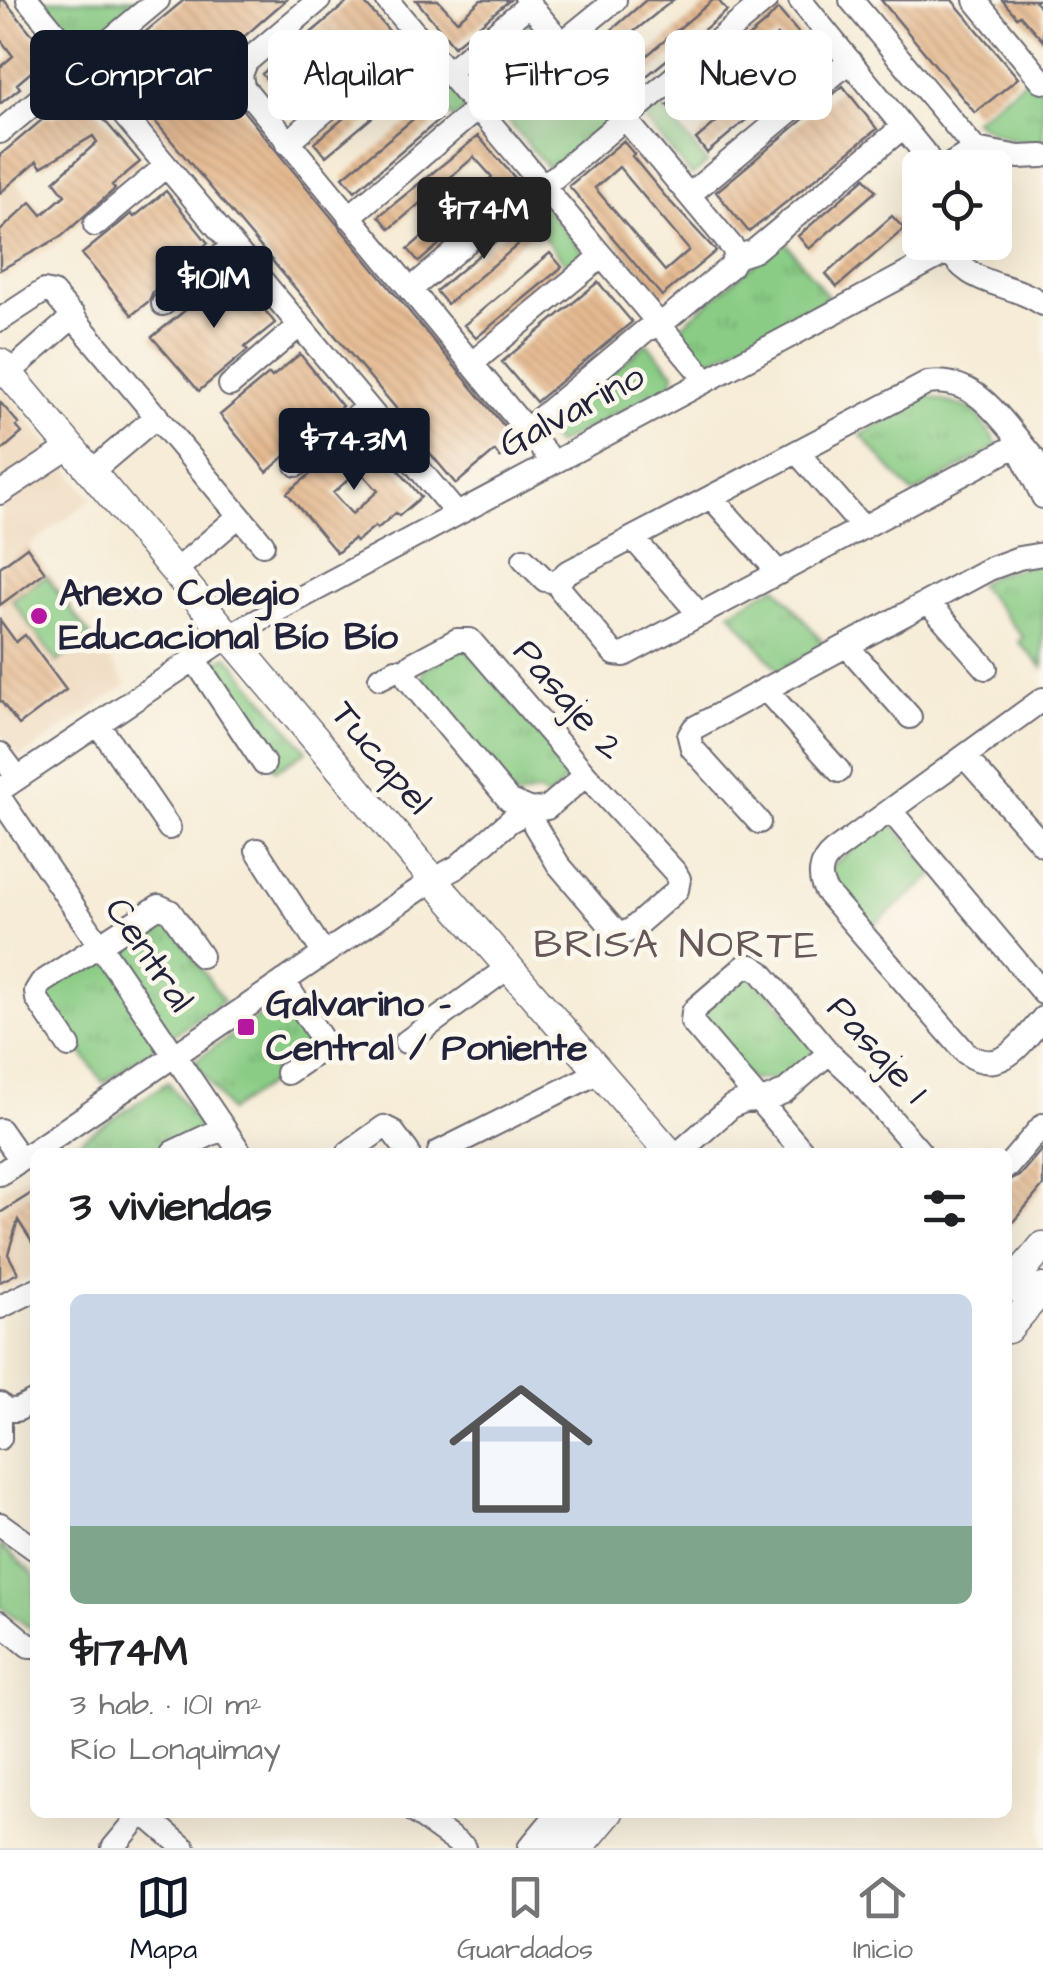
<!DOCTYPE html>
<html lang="es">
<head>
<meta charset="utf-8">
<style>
	:root { --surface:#fff; --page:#f6f6f6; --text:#202124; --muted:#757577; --line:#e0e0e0; --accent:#111827 }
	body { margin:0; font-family:"Architects Daughter",sans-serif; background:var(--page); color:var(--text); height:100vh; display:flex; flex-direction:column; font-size:38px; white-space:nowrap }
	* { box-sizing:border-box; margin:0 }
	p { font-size:32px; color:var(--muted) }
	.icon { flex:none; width:55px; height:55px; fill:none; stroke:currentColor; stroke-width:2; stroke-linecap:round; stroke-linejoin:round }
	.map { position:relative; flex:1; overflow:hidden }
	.drawer { position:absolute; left:30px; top:1148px; width:982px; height:670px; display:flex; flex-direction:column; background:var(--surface); border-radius:15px; box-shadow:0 10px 40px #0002 }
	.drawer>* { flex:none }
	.banner { position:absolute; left:30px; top:30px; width:985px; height:90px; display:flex; gap:20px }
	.controls { position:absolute; left:902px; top:150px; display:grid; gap:20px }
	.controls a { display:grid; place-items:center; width:110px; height:110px; border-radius:15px; background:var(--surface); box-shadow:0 10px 40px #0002; font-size:50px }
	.price { position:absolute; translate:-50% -85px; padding:0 22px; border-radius:10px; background:var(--accent); color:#fff; font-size:32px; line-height:65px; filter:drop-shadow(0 2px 5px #0008) }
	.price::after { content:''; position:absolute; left:50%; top:60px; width:30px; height:22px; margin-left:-15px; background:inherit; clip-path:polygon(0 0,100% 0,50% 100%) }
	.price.current { background:#222; color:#fff }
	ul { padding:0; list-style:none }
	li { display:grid; align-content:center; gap:20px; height:530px; padding:0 40px }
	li+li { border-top:2px solid var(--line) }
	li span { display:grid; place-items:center; height:310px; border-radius:15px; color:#555 }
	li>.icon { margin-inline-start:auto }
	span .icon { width:180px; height:180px; fill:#fffc; stroke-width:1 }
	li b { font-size:42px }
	h2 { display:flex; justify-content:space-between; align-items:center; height:120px; padding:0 40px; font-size:42px }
	.chip { padding:0 35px; border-radius:15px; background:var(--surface); box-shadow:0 10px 40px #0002; font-size:35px; line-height:90px }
	.chip.current { background:var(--accent); color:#fff }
	.tab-bar { display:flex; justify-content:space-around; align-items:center; height:140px; border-top:2px solid var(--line); background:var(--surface); font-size:28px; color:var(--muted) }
	.tab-bar a { display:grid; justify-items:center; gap:5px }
	.tab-bar .current { color:var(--accent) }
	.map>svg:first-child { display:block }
</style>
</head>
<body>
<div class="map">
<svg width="1043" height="1848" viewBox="0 0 1043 1848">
	<defs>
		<pattern id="park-tufts" width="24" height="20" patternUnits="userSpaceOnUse" patternTransform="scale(2.5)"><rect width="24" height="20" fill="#8acc85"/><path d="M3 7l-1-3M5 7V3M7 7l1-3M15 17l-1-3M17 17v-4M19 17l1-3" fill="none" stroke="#77af74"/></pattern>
		<pattern id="building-back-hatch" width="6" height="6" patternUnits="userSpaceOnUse" patternTransform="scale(2.5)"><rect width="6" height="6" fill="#e5ba91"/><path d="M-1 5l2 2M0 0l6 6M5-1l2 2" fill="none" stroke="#c4a07e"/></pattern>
	</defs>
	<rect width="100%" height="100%" fill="#fbf7ec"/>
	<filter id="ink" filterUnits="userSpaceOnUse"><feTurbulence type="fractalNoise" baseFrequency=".01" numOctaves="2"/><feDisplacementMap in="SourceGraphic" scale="20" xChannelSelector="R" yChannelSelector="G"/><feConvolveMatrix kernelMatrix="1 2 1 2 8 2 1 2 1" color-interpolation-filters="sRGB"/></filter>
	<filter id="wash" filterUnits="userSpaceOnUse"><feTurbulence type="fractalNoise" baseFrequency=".0048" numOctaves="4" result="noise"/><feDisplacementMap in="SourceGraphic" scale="40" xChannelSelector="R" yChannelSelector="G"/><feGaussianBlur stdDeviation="2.25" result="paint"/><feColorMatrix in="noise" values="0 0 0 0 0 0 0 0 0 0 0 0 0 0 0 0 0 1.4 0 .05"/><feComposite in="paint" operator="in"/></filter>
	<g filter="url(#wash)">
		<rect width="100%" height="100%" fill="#f6ecd7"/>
		<path fill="#eed7bb" d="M0,161L64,240L0,280Z
			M0,385L92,499L29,546L127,685L20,758L0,732Z
			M34,1169L35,1275L0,1291V1191Z"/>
		<path fill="#8acc85" stroke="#567760" stroke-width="2.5" d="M421,49L469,107L454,120L405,63Z
			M660,105L707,163L692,176L644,118Z
			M538,199L587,256L571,270L523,212Z
			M46,576L91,637L57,662L12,600Z
			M890,821L936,874L869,929L829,877L834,864Z
			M1,1545L35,1575V1628L33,1630L0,1606Z"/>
		<path fill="url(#park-tufts)" stroke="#567760" stroke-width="2.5" d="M36,0H143L85,49H78Z
			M528,19L607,114L609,123L555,165L547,167L468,73V67Z
			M1030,76L1043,91V144C1017,143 995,136 973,120Z
			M783,239L829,298L704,364L675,331Z
			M647,343L674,372L672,385L556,445L544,429Z
			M926,396L973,409L999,446L913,494L861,435Z
			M1043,562V668L1019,642L1023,637L978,584L996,574Z
			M776,586L825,645L779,671L730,612Z
			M460,648L468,651L572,773L548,799L537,792L515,798L422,681L424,669Z
			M228,656L307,751L276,770L207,667Z
			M155,916L167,918L223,1001L103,1083L46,1000L49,987Z
			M745,975H755L815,1044V1055L783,1086L770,1079L750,1080L699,1023L701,1012Z
			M287,998L317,1042L272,1072L275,1080L229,1111L194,1061Z
			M168,1082L201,1129L153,1152H63Z"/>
		<g id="blocks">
			<path fill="url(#building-back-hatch)" fill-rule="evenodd" d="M0,0H4L50,56L17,84L20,88L0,104V67L13,56L0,39Z
				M184,0H286L208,68L518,443L500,458L495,451L456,484L403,421L405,419L112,70L143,43L138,38Z
				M350,0H362L392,34L296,116L262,74Z
				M416,0H438L457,21L481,0H510L454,46Z
				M646,0H673L615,47L632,68L713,0H718L727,11L628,91L592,47Z
				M881,0H952L1018,78L975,113Z
				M1002,0H1037L1035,2L1043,11V41L1020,15L1017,17Z
				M778,9L823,62L810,73L806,69L707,153L696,139L795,56L777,35L678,118L667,105L766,22Z
				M400,71L412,84L326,156L314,143Z
				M843,86L877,129L749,232L716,192Z
				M82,94L140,162L112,185L115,189L62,236L0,270V231L31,202L42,215L65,195L54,181L97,142L93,136L41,167L37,161L0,193V155L49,114L53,118Z
				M429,106L440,119L355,191L343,177Z
				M478,136L515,178L419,262L408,249L492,177L474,157L390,229L379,216Z
				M623,141L634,154L632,156L665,196L716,251L662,296L569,186ZM619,167L689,250L665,271L595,188Z
				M865,178L876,191L809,249L798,236Z
				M166,191L208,243L176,269L179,272L153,292L149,301L132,315L82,254L131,214L134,217Z
				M892,216L904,229L837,287L826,274Z
				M522,219L533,232L447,304L436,291Z
				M550,253L562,267L476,338L464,325Z
				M234,271L275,323L245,347L248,350L199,391L152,337Z
				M598,282L632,322L536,402L502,362Z
				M300,354L342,406L267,472L220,415L269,374L272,377Z
				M0,402L19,424L16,426L22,433L0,452Z
				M365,430L421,497L399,516L396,513L377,529L375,526L356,542L353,539L337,553L287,493ZM359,470L378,491L352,514L333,493Z
				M27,547L45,572L0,605V567Z
				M0,620L16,642L25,635L66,690L19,725L0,700Z
				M1043,1148V1186L1008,1228V1181L1019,1176Z
				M35,1191V1247L18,1220L8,1254L18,1273L0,1282V1213Z"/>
		</g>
	</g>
	<g filter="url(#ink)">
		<use href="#blocks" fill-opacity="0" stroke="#6c6972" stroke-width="2.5"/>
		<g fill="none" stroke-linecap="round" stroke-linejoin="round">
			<g stroke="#6c6972" stroke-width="26">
				<path id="minor" d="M28,0L456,513
					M319,0L246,62L241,75L243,87L552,461
					M387,0L706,380
					M526,0L733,248L736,257
					M800,0L926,155L934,168
					M851,0L975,149
					M975,0L1043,82
					M562,43L615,0
					M448,72L530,4
					M0,132L158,0
					M287,143L416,34
					M945,168L975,149L1019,157L1043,156
					M689,195L850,61
					M349,217L478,108
					M95,225L166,166
					M945,242C966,289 1006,279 1043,304
					M736,257L754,251L903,127
					M410,290L526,192L555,177L766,0
					M163,304L233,246
					M0,320L44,291L53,293L263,544
					M471,364L602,256
					M9,373L74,316
					M230,385L299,326
					M526,430L646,330L660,325L730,267L736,257
					M797,452L863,528
					M1023,457L1043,497
					M297,465L367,407
					M91,472L157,416
					M0,493L70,447
					M711,497L779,573
					M633,538L700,615
					M524,559L545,580L559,582
					M175,571L239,516
					M559,582L566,573L928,383C971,377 994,410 1018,439C1026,450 1035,459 1043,470
					M559,582L560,589L612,651L615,654L624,655L1021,443
					M928,602L986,668
					M847,646L910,717
					M194,659L264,764
					M406,671L408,679L509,800L530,810
					M380,678L396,670L406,671L412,664L457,640H470L586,775L675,872L679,879L677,890L632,929L624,933L616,932L558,864L535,826L530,810
					M765,689L839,771
					M1043,699L833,852C819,863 817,880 828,894L966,1053C1001,1078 1022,1042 1043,1018
					M98,724L169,828
					M0,754L18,778
					M965,757L1043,845
					M0,790L229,636L949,251
					M0,798L240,1152
					M891,811L1043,993
					M759,822L692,748L689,736L694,728L989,569L1019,558L1043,554
					M257,850L324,954
					M284,981L323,1041L319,1051L287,1073
					M406,1042L509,967
					M69,1046L37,999L36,991L41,983L159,906L170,911L201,956
					M0,1130L21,1160
					M173,1152L224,1128
					M349,1152L384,1127L392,1131L408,1152
					M439,1152L599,1072
					M680,1152L732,1106L744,1101L767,1099L784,1092L829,1053
					M803,1152L692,1022L693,1012L696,1008L744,967L752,966L761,972L829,1053L855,1077L920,1152
					M1008,1166L1043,1125
					M0,1174L433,880L457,867L510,821L530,810L547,808L586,775
					M0,1307L35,1290
					M0,1404V1438
					M1,1409L17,1410L35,1401
					M0,1524L35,1549
					M0,1622L29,1646H35
					M142,1812L184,1848
					M415,1812L465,1848
					M113,1848L143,1812
					M529,1848L559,1812"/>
			</g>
			<g stroke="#6c6972" stroke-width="31">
				<path id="major" d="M0,363L447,896L669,1152
					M1008,1288L1043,1246
					M1008,1329L1043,1288
					M553,1848L583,1812
					M579,1848L609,1812"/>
			</g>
			<use href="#minor" stroke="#fff" stroke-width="22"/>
			<use href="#major" stroke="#fff" stroke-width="28"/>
		</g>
	</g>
	<g fill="#b5179e" stroke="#fbf7ec" stroke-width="4">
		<circle cx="39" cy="616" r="10"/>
		<rect x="236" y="1017" width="20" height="20" rx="5"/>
	</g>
	<g text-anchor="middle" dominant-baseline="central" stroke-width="9" stroke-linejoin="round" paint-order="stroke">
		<g font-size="38" fill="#22223b" stroke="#fbf7ec">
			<text transform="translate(572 411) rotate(-28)">Galvarino</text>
			<text transform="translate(568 700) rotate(49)">Pasaje 2</text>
			<text transform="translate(381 758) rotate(50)">Tucapel</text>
			<text transform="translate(149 955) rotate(56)">Central</text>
			<text transform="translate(877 1050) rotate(48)">Pasaje 1</text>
		</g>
		<g font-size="38" font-weight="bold" fill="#22223b" stroke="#fbf7ec" text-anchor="start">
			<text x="59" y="594">Anexo Colegio<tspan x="59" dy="44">Educacional Bío Bío</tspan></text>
			<text x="266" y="1005">Galvarino -<tspan x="266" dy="44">Central / Poniente</tspan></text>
		</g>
		<g font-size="40" letter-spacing="2.5" fill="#665759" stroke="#fbf7ec">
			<text x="677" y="945">BRISA NORTE</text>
		</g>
	</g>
</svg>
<div class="controls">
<a><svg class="icon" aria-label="locate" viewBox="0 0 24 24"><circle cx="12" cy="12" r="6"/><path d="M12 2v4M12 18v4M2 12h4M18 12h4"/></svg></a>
</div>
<b class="price current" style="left:484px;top:262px">$174M</b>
<b class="price" style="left:214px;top:331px">$101M</b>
<b class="price" style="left:354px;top:493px">$74.3M</b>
<div class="banner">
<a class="chip current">Comprar</a>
<a class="chip">Alquilar</a>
<a class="chip">Filtros</a>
<a class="chip">Nuevo</a>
</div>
<section class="drawer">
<h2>3 viviendas<svg class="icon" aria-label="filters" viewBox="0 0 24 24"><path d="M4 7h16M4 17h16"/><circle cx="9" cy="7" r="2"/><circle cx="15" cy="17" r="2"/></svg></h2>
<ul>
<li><span style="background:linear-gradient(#c9d6e8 75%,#7fa58c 0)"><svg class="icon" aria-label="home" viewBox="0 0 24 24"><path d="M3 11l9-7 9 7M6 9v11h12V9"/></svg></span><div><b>$174M</b><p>3 hab. · 101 m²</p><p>Río Lonquimay</p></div></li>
</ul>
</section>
</div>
<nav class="tab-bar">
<a class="current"><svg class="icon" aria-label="map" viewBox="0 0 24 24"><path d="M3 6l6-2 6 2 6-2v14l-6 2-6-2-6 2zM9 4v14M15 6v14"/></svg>Mapa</a>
<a><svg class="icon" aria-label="saved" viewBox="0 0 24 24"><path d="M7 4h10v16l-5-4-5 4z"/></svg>Guardados</a>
<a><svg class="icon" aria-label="home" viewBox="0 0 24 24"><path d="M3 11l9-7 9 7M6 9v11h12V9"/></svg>Inicio</a>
</nav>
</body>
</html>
